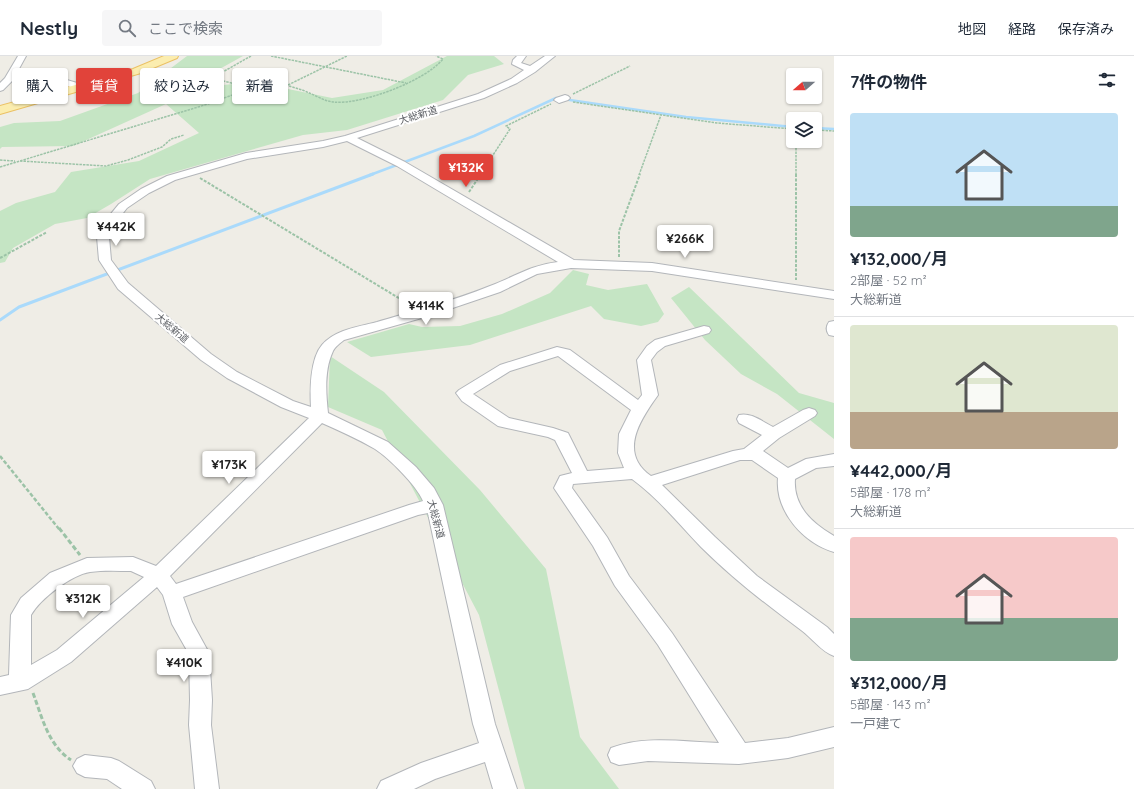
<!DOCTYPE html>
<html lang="ja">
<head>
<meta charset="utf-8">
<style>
	:root { --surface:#fff; --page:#f6f6f7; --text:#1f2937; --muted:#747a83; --line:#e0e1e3; --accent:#e1433a }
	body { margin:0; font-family:Quicksand,"Noto Sans JP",sans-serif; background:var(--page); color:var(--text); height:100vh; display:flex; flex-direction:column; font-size:15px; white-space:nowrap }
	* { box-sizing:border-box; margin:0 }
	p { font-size:13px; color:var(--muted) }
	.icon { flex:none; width:22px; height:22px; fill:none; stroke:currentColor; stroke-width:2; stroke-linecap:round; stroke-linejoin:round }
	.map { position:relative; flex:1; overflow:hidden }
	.details { display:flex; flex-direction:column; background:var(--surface); width:300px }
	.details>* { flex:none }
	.banner { position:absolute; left:12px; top:12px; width:380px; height:36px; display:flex; gap:8px }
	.needle { width:26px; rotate:250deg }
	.buttons { position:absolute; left:786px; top:12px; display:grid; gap:8px }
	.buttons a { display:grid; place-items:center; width:36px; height:36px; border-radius:4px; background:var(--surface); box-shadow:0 1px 3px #0004; font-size:20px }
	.price { position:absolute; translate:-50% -34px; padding:0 9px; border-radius:4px; background:#fff; color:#222; font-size:13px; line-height:26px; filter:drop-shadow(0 1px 2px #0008) }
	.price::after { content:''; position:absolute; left:50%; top:24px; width:12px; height:9px; margin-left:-6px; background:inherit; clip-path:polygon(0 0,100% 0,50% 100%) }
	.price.on { background:var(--accent); color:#fff }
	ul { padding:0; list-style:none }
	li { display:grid; align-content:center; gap:8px; height:212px; padding:0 16px }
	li+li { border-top:1px solid var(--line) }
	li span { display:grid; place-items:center; height:124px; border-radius:4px; color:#555 }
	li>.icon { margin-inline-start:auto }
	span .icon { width:72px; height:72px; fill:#fffc; stroke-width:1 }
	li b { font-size:17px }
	h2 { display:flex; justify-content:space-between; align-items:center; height:48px; padding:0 16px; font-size:17px }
	.tag { padding:0 14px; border-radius:4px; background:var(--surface); box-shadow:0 1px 3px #0004; font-size:14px; line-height:36px }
	.tag.on { background:var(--accent); color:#fff }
	header { display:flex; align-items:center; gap:24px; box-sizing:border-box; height:56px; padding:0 20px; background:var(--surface); border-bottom:1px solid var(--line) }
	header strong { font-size:19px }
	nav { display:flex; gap:22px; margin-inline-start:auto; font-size:14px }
	.search { width:280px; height:36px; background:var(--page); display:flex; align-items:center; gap:10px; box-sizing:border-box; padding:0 14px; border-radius:4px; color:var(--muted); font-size:15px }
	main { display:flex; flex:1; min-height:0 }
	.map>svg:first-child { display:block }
</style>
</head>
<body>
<header>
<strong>Nestly</strong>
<div class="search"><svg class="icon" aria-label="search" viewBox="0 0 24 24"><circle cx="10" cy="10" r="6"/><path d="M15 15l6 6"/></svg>ここで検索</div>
<nav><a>地図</a><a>経路</a><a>保存済み</a></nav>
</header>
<main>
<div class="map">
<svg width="834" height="733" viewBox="0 0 834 733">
	<rect width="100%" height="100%" fill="#efede6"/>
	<path fill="#c5e5c4" d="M187,0H243L207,20L223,29L254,26L332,42L383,34L447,0H494L504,8L468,19L443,44L347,74L303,79L150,123L111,148L87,162L55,168L13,192L5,206L0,207V155L16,147L55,136L71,116L139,105L199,77L166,48L73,90L2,91L0,93V71L14,67L60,65L138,37Z
		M573,214L589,218L586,229L608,234L647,228L664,258L658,266L641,270L604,263L591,250L470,289L371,301L347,286L409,268L422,271L460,270L502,258L550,237Z
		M689,231L799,337L834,347V383L777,338L741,318L705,284L671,242Z
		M330,300L384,336L480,434L546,513L580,681L619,733H525L479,559L382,374L328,351Z"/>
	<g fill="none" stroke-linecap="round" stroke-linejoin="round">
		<path stroke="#aadafb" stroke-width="2.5" d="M815,72L834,73
			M370,119L474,80L556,42L686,61L793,71"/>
		<path stroke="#aadafb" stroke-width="3" d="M0,264L19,251L373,118"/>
		<g stroke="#b3b6ba" stroke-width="2">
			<path id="minor" d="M18,0H26L15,20L43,17L84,29L85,31L81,34L43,23L12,25L3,34L0,35V27L5,22Z
				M517,0H526L521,7L530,10L545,0H555L535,16L517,27L484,42L357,82L405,106L574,204L652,207L834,235V243L652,215L571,212L537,218L500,236L429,260L344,284C340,287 335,291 333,295C324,314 326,338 328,357L388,386L416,411L434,432L443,449L495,668L517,733H493L485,706L435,723L414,733H377L381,725L421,707L479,687L473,668L428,457L418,459L183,541L192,566L209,597L212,644L211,669L219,733H195L189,669L190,644L189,598L172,568L163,539L157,531L71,606L28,633L0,639V621L9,619L11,559L21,542L50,517L87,502L133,501L156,510L309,362L281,351L227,322L201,304L118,233L99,204L97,181L105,165L119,148L141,133L167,120L246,97L323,85L345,80L478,38L511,23L524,14L512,8L513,4ZM347,85L397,110L558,206C531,209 514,221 490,230C453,245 414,255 377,266C357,271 335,274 322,289C310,303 310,335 311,351L293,345L237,316L211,298L128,227L111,204L109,181L116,166L127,152L149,137L175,124L247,103L323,91ZM322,367C340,375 358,383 375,393C389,402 417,430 423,445L409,449L176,528L170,520ZM131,515L144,521L57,594L31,609V559C40,543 71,519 90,516C104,514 118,515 131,515Z
				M565,39L568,40L570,42L568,44L559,47L554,44L556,42Z
				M834,265V280L829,279C826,275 826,270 829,266Z
				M704,270L709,271L711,274L709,277L665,290L657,296L651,304L658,339C640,364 618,397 651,420L733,395L744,393L762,379L739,367L737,363L739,359C751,356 763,366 773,371L803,354L809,352L815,354L817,357L815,360L779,382L763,395L788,412L806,403L834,398V410L816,412L795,423C793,450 812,467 834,480V496C803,487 775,455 778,422L752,404H740L662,429L715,481L757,520L827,571L834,578V600C822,596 812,582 801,574C766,548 732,522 701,491C678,467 658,442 632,423L573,428L572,432L607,481L629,520L672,577L745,687L788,682L834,671V691L788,702L739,708L648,705L619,709L611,706L608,699L611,692C644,679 685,686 719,687L658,589L615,530L593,490L554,432L560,420L572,417L555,384L548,381L498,370L462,345L456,337L459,334L500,309L557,291L570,294L638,344L642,339L637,304L647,290L655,284ZM558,300L631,354L619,378L618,397L624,412L587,415L568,377L553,372L509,362L473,338L510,315Z
				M85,699L111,702L119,705L151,725L155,733H122L107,723L85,721L77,717L73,710L77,703Z"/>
		</g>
		<g stroke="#ebc164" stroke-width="2">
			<path id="major" d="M164,0H178L177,2L141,17L0,58V50L133,13Z"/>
		</g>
		<path stroke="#9cc3a7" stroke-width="1.5" stroke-dasharray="2.5 1" stroke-linecap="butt" d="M251,0L212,22L235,28H260
			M271,0L406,27
			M289,30C295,32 301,33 307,36C315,39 324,45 333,46C362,49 425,25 443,3L436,0
			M573,38L630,10
			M573,46L717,67L793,73
			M815,74L834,75
			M796,85V119
			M0,104L15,105
			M20,105L106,110L128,104L162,91L171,83L184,79
			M0,111L208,48L262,28L288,29L347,0
			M480,119L510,73L506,70L551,48
			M639,119L661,59"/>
		<path stroke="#9cc3a7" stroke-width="2" stroke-dasharray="3 1.5" stroke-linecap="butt" d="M796,118V224
			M200,122L412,250
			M469,136L481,118
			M619,201V175L640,118
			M0,202L47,176"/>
		<path stroke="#9cc3a7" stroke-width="2.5" stroke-dasharray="4 2" stroke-linecap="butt" d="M0,400L59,473"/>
		<path stroke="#9cc3a7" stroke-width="3" stroke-dasharray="5 2.5" stroke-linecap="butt" d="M59,472L80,499
			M33,637C42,661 48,689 71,704"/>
		<use href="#minor" fill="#fff" fill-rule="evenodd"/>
		<use href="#major" fill="#fbedaf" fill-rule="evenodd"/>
	</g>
	<g text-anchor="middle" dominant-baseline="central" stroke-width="4" stroke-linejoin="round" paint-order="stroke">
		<g font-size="10" fill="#5e6166" stroke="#fff">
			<text transform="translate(418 59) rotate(-17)">大総新道</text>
			<text transform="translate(172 272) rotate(40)">大総新道</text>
			<text transform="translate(436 463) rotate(75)">大総新道</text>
		</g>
	</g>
</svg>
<div class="buttons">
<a><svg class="needle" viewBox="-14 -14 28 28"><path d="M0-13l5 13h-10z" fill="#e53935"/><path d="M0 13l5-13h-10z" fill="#747a83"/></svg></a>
<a><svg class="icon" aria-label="layers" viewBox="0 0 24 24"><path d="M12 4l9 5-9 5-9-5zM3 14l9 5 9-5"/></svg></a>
</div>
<b class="price on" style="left:466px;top:132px">¥132K</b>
<b class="price" style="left:116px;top:191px">¥442K</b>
<b class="price" style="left:685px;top:203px">¥266K</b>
<b class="price" style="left:426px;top:270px">¥414K</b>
<b class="price" style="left:229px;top:429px">¥173K</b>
<b class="price" style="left:83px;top:563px">¥312K</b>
<b class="price" style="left:184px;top:627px">¥410K</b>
<div class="banner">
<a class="tag">購入</a>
<a class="tag on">賃貸</a>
<a class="tag">絞り込み</a>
<a class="tag">新着</a>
</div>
</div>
<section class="details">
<h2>7件の物件<svg class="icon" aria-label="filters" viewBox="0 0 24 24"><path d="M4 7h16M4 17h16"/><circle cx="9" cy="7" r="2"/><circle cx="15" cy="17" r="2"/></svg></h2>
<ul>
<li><span style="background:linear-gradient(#bfe0f5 75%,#7fa58c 0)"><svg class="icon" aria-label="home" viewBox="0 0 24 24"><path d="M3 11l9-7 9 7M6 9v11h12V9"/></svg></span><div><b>¥132,000/月</b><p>2部屋 · 52 m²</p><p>大総新道</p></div></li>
<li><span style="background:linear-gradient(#dfe7d0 70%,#b9a48a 0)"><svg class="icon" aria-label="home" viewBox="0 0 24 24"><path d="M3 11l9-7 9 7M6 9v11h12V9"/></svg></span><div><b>¥442,000/月</b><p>5部屋 · 178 m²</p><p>大総新道</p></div></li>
<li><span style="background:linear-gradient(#f6c9c9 65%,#7fa58c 0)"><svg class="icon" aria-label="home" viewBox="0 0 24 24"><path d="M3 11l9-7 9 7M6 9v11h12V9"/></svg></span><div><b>¥312,000/月</b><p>5部屋 · 143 m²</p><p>一戸建て</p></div></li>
</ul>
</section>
</main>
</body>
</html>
